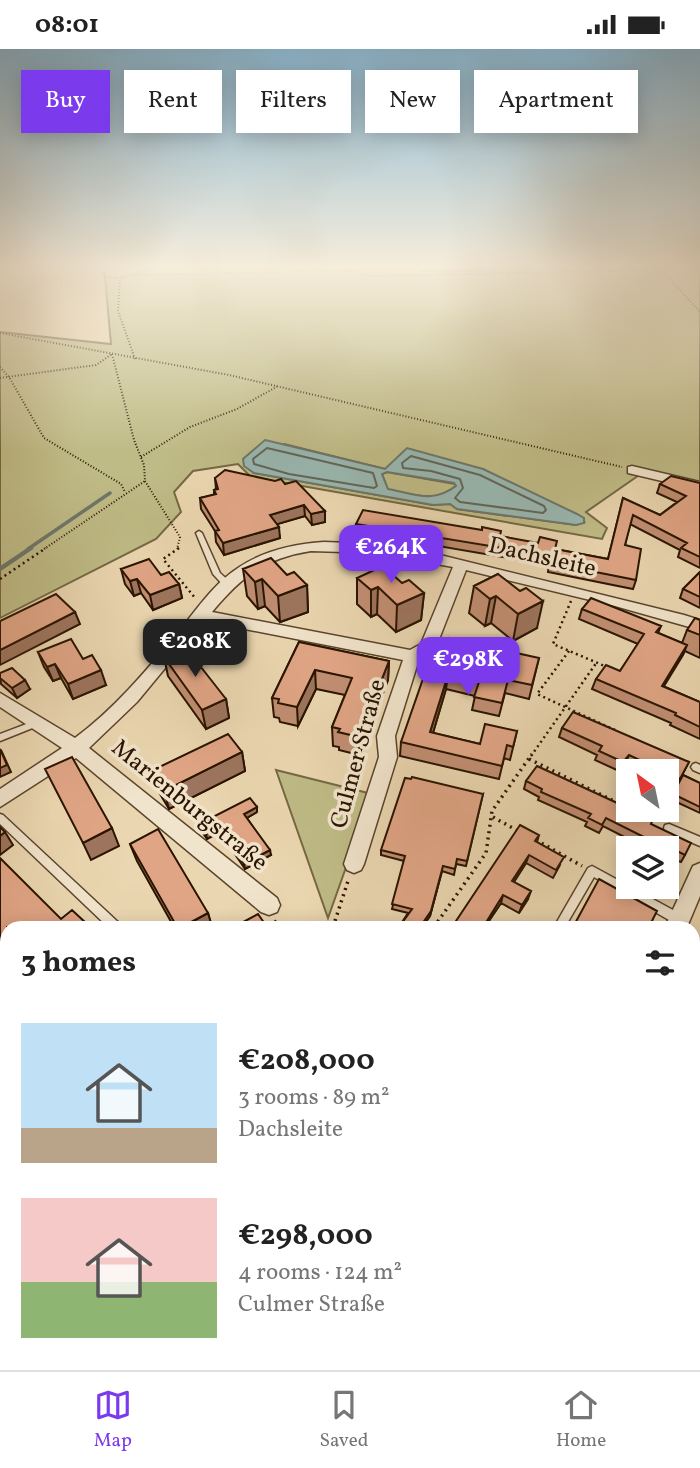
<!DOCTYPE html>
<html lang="en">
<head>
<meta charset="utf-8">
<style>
	:root { --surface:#fff; --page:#f2f2f2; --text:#222; --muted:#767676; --line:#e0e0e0; --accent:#7c3aed }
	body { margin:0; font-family:Vollkorn,serif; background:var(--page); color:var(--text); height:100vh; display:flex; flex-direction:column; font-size:26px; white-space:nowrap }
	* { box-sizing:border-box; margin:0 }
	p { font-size:23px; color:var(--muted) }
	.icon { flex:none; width:38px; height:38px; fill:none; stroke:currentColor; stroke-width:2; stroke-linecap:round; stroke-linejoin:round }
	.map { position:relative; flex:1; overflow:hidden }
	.sheet { position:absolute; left:0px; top:872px; width:700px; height:450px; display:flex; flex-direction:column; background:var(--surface); border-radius:21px 21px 0 0; box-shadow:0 4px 18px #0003 }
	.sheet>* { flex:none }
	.top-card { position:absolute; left:21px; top:21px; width:658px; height:63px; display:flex; gap:14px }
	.needle { width:46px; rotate:327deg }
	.fabs { position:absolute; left:616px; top:710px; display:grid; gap:14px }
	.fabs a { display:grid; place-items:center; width:63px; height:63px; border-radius:0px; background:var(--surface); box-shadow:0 4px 18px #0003; font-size:35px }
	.price { position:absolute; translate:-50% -60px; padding:0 16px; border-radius:14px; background:var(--accent); color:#fff; font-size:23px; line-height:46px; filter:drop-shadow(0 2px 4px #0008) }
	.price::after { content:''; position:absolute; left:50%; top:42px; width:21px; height:16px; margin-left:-10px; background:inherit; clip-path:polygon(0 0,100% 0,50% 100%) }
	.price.current { background:#222; color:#fff }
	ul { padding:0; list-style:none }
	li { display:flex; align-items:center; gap:21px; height:175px; padding:0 21px }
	li span { display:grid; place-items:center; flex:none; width:196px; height:140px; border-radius:0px; color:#555 }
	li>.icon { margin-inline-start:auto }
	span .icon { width:84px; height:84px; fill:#fffc; stroke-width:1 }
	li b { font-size:30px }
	h2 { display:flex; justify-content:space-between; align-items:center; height:84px; padding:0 21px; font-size:30px }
	.tag { padding:0 24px; border-radius:0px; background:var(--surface); box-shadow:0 4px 18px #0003; font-size:24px; line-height:63px }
	.tag.current { background:var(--accent); color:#fff }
	.status { display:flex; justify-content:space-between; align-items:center; height:49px; padding:0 35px; background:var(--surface); direction:ltr }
	.status svg { height:19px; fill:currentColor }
	.tabs { display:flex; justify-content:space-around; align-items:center; height:98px; border-top:2px solid var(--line); background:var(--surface); font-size:19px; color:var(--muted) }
	.tabs a { display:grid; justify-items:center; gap:4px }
	.tabs .current { color:var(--accent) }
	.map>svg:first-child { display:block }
</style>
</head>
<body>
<div class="status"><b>08:01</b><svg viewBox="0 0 49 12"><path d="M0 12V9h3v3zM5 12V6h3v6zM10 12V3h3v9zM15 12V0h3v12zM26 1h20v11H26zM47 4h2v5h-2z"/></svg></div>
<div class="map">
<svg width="700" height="1321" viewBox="0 0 700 1321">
	<rect width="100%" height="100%" fill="#ead6b0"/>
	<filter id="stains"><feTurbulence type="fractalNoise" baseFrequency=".00286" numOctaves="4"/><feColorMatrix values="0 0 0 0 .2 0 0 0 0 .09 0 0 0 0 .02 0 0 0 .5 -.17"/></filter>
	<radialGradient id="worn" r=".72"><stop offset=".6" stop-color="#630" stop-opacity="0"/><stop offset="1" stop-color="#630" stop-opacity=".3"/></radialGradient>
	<path fill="#bfbb86" stroke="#746843" stroke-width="2" fill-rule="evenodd" d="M104,217H700V434L645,422L586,463L607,479L602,490L251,428L238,415L193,422L174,443L181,463L156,490L0,569V283L111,295ZM284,395L385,420H483L584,473L576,476L457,460L450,455L433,456L254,424Z
		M387,423L455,435L456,437C432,455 415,445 388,441L382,425Z
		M276,721L372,745L328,869Z"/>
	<path fill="#99b8b2" stroke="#6d766b" stroke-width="2" fill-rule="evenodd" d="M265,391L385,420L407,399L483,420L577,465L584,469V474L576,476L457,460L450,455L433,456L254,424L244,417L243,410ZM387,423L454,434L456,437C432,455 415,445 388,440L382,425Z"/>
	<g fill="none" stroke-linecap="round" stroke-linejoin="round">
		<path stroke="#626659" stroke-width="2" d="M267,399L373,424L377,437L374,439L289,425L254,415L253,410Z
			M411,407L480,426L544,457L546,461L543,464L460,453L455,449L463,439L460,430L431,422L403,419L402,414Z"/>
		<path stroke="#6d766b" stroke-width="2.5" d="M422,222L494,221L496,217"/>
		<path stroke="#6d766b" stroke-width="3.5" d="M28,500L110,444"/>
		<path stroke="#6d766b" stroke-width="4.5" d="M0,520L31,499"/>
		<g stroke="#5a442c" stroke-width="3">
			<path id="lane" d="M199,482L202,484L220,524L230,533L231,535L230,537H224L213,525L196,484Z
				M37,671L40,672L41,674L40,676L0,692V685Z
				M696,714L700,716V724L693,721L691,718L693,715Z
				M0,765L3,766L119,874L120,878H108L0,775Z
				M669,775L700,788V797L665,782L664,779L665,776Z
				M592,817L684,867L685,871L684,875L680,876L676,875L594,828L565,878H554L588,819Z
				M473,1314H493L497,1321H477Z
				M536,1314H554L550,1321H532Z"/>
		</g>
		<g stroke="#5a442c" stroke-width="3">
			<path id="street" d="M632,417L700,433V441L628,424V418Z
				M324,493L376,495L428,503L684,566L700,571V581L615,557L466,521L436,598L419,610L395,687L397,708L364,815L361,821L354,824L347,821L344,815L379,708L377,687L403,611L204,572L137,653L89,699L277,849L280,856L277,863L269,866L261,863L76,709L0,758V740L62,699L0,658V644L75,689C114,660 145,623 176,586C195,563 213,535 238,519C263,502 293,495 324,493ZM311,502L376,504L453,518L421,595L410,601L212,563C241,528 265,509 311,502Z
				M700,814V847L687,878H665L693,817Z
				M657,1314H693L695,1321H660Z"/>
		</g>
		<path stroke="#2a1400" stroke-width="2" stroke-dasharray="1 2" stroke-linecap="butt" d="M102,217L104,228L120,229
			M213,217L224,219L230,224
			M314,217L327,223
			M658,217L700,263
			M133,225L158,217
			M0,284L229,326L622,418
			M112,305L134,391L144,416L145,432
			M135,310L118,262L120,229L130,226L353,222L371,227L660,221
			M0,318L9,328L44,389L121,435L125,443
			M0,329L96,316L112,305
			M141,408L190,378L237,360L278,337
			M145,432L180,488L177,500
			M44,500L145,432"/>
		<path stroke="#2a1400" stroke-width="2.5" stroke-dasharray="2 3.5" stroke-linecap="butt" d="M179,499L163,510L196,550
			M0,530L46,499
			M571,552L553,595L607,618
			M569,602L537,645L615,681
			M531,707L597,613"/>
		<path stroke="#2a1400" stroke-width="3.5" stroke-dasharray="2 4.5" stroke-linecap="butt" d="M529,710L628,759
			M493,768L518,782
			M536,791L582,817
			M274,872L282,878
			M333,878L349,829
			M434,878L486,804L492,762L532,705"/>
		<path stroke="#2a1400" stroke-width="4.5" stroke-dasharray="2.5 5" stroke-linecap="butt" d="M693,1222L700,1210
			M354,1314L357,1321
			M137,1321L142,1314
			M569,1321L574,1314"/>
		<use href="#lane" fill="#f1e4cc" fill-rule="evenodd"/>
		<use href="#street" fill="#f1e4cc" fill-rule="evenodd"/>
	</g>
	<path fill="#c18e72" stroke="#2a1400" stroke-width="2" d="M215,429L285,435L325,462V473L312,476L305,467L277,475L280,489L224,506L216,493L215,482L201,460L200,449L214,446V441L216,440Z
		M700,434V519L678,508L680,501L630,475L625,496L636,531L633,540L548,523L549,516L356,483V475L500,487L555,500L608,510L623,449L660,466L677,453L657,444L660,435Z
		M121,520L161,526L179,535L182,549L153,561L141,544L134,547L125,535Z
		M243,520L287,526L307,536L308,563L280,573L265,557L258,560L247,547Z
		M700,523V559L680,549L683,540Z
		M498,525L537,579L513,592L491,574L485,577L469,564L474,537Z
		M357,529L402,534L424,544L421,571L396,583L377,565L371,568L357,555Z
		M582,560L661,577L658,584L682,594L687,581L700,571V609L685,602L663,637L700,653V690L670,676L671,674L592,640L596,630L620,622L638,595L579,570Z
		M299,593L389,612L388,631L359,706L339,701V698L333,697L332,678L345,646L316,640L298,677L280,673L279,669L274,668L272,649Z
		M38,603L83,610L106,636L73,650L61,629L53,632L44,618Z
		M443,607L539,609L529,650L505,644L499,667L472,661L475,647L446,640L433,684L480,695L517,682L510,711L504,709L499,730L400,707L401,693Z
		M164,608L226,650L229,669L206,680L168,627Z
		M0,624L30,640L17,649L1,635Z
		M562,679L689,713L675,739L667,735V723H640L625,715L619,722L595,711L597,706L559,688Z
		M242,703L245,722L169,760L157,740L151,722Z
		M683,726L700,734V764L670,750Z
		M526,732L651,775L685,806L681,813L673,810L667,820V800H648L603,777L599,784L585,777L587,773L538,751L539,748L524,740Z
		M483,745L466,817L456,815L454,826L442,822L430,867L422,878H399L408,864L392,860L404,812L381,806V801Z
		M257,763L247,769L271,806L245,820L220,783L207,790L200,780L199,775Z
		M539,786L537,793L560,816L553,829L526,814L514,833L528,850L519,864L501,854L488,873L452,878Z
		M130,795L208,864L212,878H174L137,812Z
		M700,898V931L697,925L693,922V908Z
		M700,1016V1101L693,1112V1023Z
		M700,1257V1288L693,1281V1270Z"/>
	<path fill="#9d745d" stroke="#2a1400" stroke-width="2" d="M304,456L305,467L271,477L270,466Z
		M325,462V473L312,476L311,465Z
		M279,478L280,489L224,506L223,494Z
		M137,530L141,544L134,547L130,532Z
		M262,530L265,557L258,560L255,533Z
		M179,535L182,549L153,561L150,546Z
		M307,536L308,563L280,573L278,547Z
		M378,538L377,565L371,568V541Z
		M424,544L421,571L396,583L397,556Z
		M496,547L491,574L485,577L490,550Z
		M543,552L537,579L513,592L518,565Z
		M75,563L80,575L0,616V601Z
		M687,596L683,606L658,647L662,637Z
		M389,612L388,631L359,706V688Z
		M55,615L61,629L53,632L47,618Z
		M101,621L106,636L73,650L68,635Z
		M315,621L316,640L298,677L297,658Z
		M448,626L446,640L429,697L430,683Z
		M25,631L30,640L17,649L12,639Z
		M226,650L229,669L206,680L202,661Z
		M1,701L11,723L0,728V719Z
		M242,703L245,722L169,760L164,742Z
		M629,706L625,715L619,722L623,713Z
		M257,758V763L245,770L244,765Z
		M219,778L220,783L207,790L206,785Z
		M112,779L119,797L91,811L83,794Z
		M5,783L13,796L0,806V787Z
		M270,801L271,806L245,820L244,815Z
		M529,806L526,814L510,839L512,832Z
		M442,822L430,867L422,878H420Z
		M531,842L528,850L519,864L522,856Z
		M503,846L501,854L485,878L487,872Z
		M208,864L212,878H182Z"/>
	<path fill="#e0a585" stroke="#2a1400" stroke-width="2" d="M225,421L275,432L281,430L285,435L296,432L325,462L311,465L304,456L270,466L279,478L223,494L215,482L219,481L200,449L216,445L214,441L218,440L215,429Z
		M671,427L700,434V508L681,499L687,494L633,466L625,496L641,500L636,531L550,514L551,507L356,475L363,461L482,481V478L501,482L500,487L538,494L540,488L557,492L555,500L608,510L623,449L660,466L686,447L660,435Z
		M271,509L287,526L294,523L307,536L278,547L262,530L255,533L243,520Z
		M149,510L161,526L169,523L179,535L150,546L137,530L130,532L121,520Z
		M383,517L402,534L409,531L424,544L397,556L378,538L371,541L357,529Z
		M700,523V548L683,540Z
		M498,525L520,542L526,539L543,552L518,565L496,547L490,550L474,537Z
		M56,545L75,563L0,601V572Z
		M591,549L661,577L656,583L687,596L662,637L700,653V678L675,666L676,664L596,630L606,616L620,622L644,585L582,560Z
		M695,569L700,571V586L687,581Z
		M449,589L539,609L532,636L508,631L502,654L474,648L479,633L448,626L430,683L480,695L485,675L517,682L513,698L507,696L502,717L401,693L432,604L443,607Z
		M71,590L83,610L92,606L101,621L68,635L55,615L47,618L38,603Z
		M299,593L389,612L359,688L338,683L340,680L332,678L352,629L315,621L297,658L278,654L279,650L272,649Z
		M186,599L226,650L202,661L164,608Z
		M12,619L25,631L12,639L0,629V624Z
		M573,663L689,713L680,730L629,706L623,713L599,702L602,697L562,679Z
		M228,685L242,703L164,742L151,722Z
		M0,700L7,716L0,719Z
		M72,708L112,779L83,794L45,720Z
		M537,717L628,759V761H633L653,770L651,775L691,794L685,806L677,802L672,813L667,810V800H648L652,792L606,769L602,776L588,769L591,765L541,743L542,740L526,732Z
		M683,726L700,734V758L673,745Z
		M412,728L483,745L467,812L457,810L455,820L443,817L431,862L420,878H399L412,860L392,855L405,807L381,801L405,729L411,730Z
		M250,749L257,758L244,765L270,801L244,815L219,778L206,785L199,775Z
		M520,776L539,786L535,792L564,808L556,821L529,806L512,832L531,842L522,856L503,846L487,872L497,878H452Z
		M0,778L5,783L0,787Z
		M158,780L208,864L182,878H177L130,795Z
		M0,809L61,870L72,861L87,875L83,878H7V907L0,899Z
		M599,830L657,862L649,878H573Z
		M258,865L267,878H234Z
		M7,912V1028L0,1019V1016L4,1012L0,1007V917Z
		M700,1018V1101L693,1112V1028Z
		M217,1314H338L341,1321H213Z"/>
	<linearGradient id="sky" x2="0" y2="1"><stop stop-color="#88b6d2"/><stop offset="0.54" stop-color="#f6eddb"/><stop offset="1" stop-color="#f6eddb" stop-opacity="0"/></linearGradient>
	<rect width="700" height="402" fill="url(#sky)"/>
	<g text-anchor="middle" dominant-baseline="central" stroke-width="7" stroke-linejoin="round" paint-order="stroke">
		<g font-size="24" fill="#2a1400" stroke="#f1e4cc">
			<text transform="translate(542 509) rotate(13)">Dachsleite</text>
			<text transform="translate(359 705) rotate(-75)">Culmer Straße</text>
			<text transform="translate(189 757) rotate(39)">Marienburgstraße</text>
		</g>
	</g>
	<rect width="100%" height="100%" filter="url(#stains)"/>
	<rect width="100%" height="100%" fill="url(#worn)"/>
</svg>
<div class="fabs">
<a><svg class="needle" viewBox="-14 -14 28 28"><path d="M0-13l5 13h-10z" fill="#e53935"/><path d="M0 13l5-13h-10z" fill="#767676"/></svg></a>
<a><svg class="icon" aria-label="layers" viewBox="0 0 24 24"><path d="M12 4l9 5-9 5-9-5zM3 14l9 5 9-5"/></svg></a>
</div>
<b class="price" style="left:391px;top:536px">€264K</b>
<b class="price current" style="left:195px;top:630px">€208K</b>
<b class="price" style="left:468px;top:648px">€298K</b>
<div class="top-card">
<a class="tag current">Buy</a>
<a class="tag">Rent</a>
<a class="tag">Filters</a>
<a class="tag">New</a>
<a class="tag">Apartment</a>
</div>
<section class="sheet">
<h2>3 homes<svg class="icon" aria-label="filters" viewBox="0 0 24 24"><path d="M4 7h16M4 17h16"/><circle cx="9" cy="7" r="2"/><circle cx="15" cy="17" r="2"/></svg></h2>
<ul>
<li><span style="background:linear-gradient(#bfe0f5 75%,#b9a48a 0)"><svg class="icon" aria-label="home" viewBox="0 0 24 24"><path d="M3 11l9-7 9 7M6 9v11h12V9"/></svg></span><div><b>€208,000</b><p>3 rooms · 89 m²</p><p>Dachsleite</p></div></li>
<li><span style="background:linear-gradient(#f6c9c9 60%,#8fb573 0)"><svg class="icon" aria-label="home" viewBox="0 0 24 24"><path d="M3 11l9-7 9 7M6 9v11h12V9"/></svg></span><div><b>€298,000</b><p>4 rooms · 124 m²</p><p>Culmer Straße</p></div></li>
</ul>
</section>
</div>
<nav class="tabs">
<a class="current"><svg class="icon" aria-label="map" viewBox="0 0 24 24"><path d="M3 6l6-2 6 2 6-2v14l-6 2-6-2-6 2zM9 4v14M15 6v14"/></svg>Map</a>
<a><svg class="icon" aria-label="saved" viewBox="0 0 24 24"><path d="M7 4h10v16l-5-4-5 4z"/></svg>Saved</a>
<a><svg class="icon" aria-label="home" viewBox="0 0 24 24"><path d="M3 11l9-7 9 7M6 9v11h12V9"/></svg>Home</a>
</nav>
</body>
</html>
